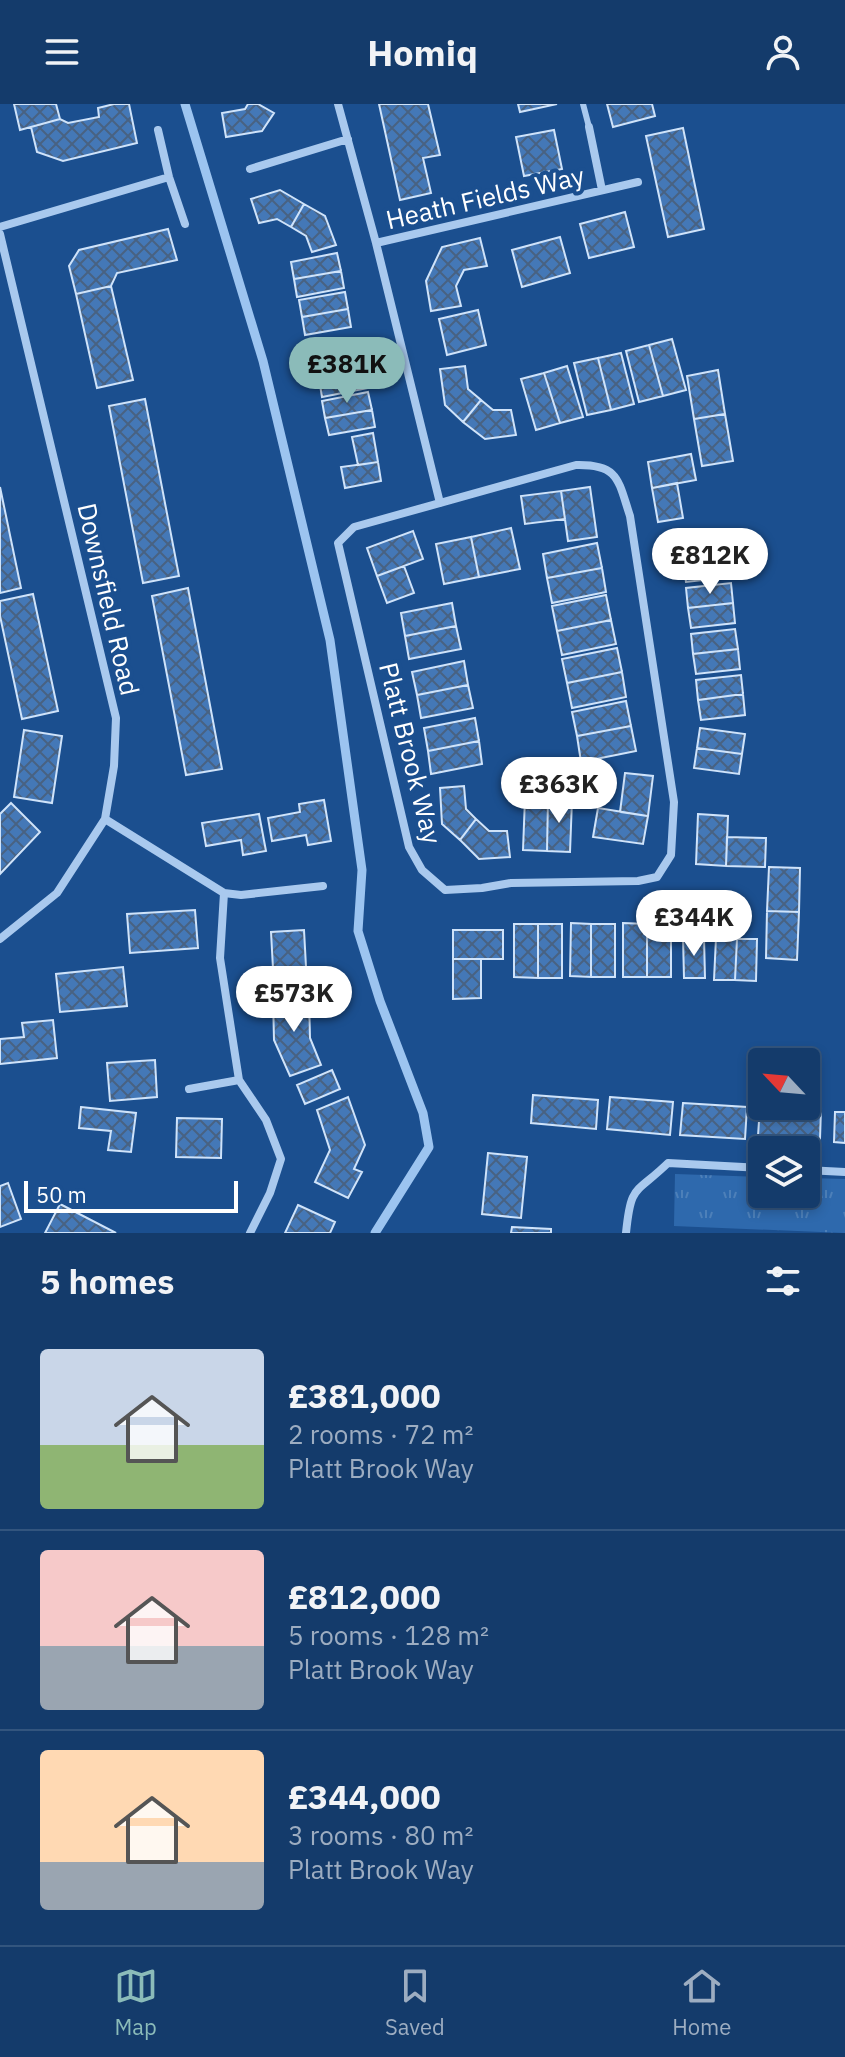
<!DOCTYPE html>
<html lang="en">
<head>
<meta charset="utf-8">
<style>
	:root { --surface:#143b6b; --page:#214673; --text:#f1f3f6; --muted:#9dadc1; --line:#33557e; --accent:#8bbbb9 }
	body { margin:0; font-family:"IBM Plex Sans",sans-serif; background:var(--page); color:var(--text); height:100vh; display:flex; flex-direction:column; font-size:30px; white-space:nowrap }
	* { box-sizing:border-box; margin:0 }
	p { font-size:26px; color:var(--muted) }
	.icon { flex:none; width:44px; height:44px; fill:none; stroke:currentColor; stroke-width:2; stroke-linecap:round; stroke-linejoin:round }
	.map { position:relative; height:1129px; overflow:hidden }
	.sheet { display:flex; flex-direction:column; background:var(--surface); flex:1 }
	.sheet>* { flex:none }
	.needle { width:52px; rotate:296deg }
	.controls { position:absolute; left:748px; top:944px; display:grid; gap:16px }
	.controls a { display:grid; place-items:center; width:72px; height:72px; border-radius:8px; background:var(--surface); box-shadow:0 4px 12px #0003,0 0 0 2px var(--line); font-size:40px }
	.scale { position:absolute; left:24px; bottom:20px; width:214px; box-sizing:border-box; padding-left:8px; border:4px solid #fff; border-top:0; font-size:22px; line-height:28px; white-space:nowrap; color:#fff; -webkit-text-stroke:6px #1b4f8f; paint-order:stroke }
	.price { position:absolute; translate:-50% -68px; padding:0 18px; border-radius:28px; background:#fff; color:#222; font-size:26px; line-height:52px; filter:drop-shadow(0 2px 4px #0008) }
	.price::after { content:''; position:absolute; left:50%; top:48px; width:24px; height:18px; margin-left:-12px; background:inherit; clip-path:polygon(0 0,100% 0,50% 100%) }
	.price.on { background:var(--accent); color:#111 }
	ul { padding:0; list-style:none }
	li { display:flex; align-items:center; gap:24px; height:200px; padding:0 40px }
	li+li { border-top:2px solid var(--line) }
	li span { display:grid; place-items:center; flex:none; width:224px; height:160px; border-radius:8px; color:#555 }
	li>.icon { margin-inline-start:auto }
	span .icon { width:96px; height:96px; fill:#fffc; stroke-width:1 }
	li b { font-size:34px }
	h2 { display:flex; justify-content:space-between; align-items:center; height:96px; padding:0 40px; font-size:34px }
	header { display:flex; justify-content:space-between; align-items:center; height:104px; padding:0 40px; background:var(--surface); font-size:36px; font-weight:800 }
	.menu { display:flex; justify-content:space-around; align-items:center; height:112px; border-top:2px solid var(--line); background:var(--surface); font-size:22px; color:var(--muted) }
	.menu a { display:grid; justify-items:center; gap:4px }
	.menu .on { color:var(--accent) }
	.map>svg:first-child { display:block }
</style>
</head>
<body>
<header><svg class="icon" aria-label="menu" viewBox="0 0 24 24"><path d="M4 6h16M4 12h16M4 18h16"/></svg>Homiq<svg class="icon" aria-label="person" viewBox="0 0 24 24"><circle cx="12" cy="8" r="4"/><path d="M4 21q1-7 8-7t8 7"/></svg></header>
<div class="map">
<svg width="845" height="1129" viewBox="0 0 845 1129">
	<defs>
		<pattern id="grass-tufts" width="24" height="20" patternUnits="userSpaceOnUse" patternTransform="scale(2)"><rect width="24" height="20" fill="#2e69ad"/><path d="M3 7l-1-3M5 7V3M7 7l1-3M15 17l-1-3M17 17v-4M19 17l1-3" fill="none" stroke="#4d80b9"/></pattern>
		<pattern id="building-cross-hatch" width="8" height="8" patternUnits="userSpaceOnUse" patternTransform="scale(2)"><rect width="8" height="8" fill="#4478b7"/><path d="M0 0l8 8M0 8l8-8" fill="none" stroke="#486282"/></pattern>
	</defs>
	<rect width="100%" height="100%" fill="#1b4f8f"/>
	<path fill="url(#grass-tufts)" d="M675,1070L762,1073V1090H806V1074L845,1075V1129L674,1122Z"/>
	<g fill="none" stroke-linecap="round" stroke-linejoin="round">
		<path stroke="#9cc4f0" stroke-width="9" d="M185,0L263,257L330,536L362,766L358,827L380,897L423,1009L429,1043L375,1129"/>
	</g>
	<path fill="url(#building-cross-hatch)" stroke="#cfe3fa" stroke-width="2" d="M14,0H56L60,15L20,26Z
		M114,0H129L137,39L63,57L37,48L31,23L60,15L68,19L99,13L98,4Z
		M248,0H258L274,9L262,27L226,33L222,9L245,5Z
		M379,0H428L440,51L423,54L431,89L400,96Z
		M518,0H557L520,8Z
		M607,0H652L655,12L613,23Z
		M683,24L704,125L668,133L646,32Z
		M554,26L562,65L524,72L516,33Z
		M280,86L304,100L291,123L277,115L259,119L251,95Z
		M304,100L325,112L336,141L312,148L306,132L291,123Z
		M625,108L634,143L589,154L580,120Z
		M168,125L177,156L117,169L111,182L76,190L69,162L79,146Z
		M560,133L570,169L522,183L512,146Z
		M480,134L487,162L464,166L456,182L461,202L431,207L426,177L442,143Z
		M337,149L341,167L294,175L291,158Z
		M341,167L344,184L297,193L294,175Z
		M111,182L133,276L97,284L76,190Z
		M345,188L348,205L302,213L299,196Z
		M348,205L351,223L305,231L302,213Z
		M478,206L486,241L447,251L439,215Z
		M672,235L686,286L663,292L649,241Z
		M649,241L663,292L639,298L626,247Z
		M621,249L634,300L611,306L598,254Z
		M362,250L365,267L319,275L316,258Z
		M598,254L611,306L587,311L574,259Z
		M465,262L468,285L481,296L463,318L445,301L440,265Z
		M567,262L583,313L560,319L544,269Z
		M718,266L725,310L694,315L687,272Z
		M365,267L368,284L322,293L319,275Z
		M544,269L560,319L536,326L521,275Z
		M368,288L372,306L325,314L322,297Z
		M145,295L179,472L143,479L109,302Z
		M481,296L493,306H511L516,331L485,335L463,318Z
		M372,306L375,323L329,331L325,314Z
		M725,310L733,357L702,362L694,315Z
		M373,329L378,358L358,361L352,333Z
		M691,350L696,376L652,384L648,358Z
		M378,358L381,377L345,384L341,363Z
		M677,379L683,414L658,418L652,384Z
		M0,383L21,484L0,489Z
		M590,383L597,433L568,437L561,387Z
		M561,387L565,415L525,420L521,392Z
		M511,424L520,465L479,473L471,433Z
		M413,427L423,455L377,472L367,444Z
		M471,433L479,473L444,480L436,440Z
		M726,433L728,452L683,458L681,438Z
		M597,439L602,464L547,474L543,450Z
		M728,452L730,473L686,478L683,458Z
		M404,462L414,489L387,499L377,472Z
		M602,464L606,488L552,499L547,474Z
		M731,479L733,499L688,504L686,484Z
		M188,484L222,665L186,671L152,492Z
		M33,490L58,607L22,615L0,512V497Z
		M606,491L611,516L557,527L552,502Z
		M452,499L456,522L405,532L401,509Z
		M733,499L735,519L691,524L688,504Z
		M611,516L616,540L562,551L557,527Z
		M456,522L461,545L409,555L405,532Z
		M735,525L738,545L693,550L691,530Z
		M617,544L622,568L567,579L562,555Z
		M738,545L740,565L696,570L693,550Z
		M464,557L468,581L417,591L412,568Z
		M622,568L626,593L572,604L567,579Z
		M741,571L743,590L698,596L696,576Z
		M468,581L473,604L421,614L417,591Z
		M743,590L745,611L701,616L698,596Z
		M626,597L631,622L577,632L572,608Z
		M475,614L479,637L428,647L424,624Z
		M631,622L636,647L581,658L577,632Z
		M700,624L745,630L742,650L697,644Z
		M24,626L62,632L52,699L14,693Z
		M479,637L482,660L431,670L428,647Z
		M697,644L742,650L739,670L694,664Z
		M625,669L653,672L648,712L620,708Z
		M464,682L466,705L476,715L460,736L442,720L440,684Z
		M525,694L548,695L547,747L523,746Z
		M548,695L572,696L570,748L547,747Z
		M324,696L331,737L308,741L306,731L272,737L268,714L300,708L299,700Z
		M11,699L40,728L0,770V710Z
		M598,704L648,712L643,740L593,733Z
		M259,710L266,747L243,751L241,736L206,742L202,719Z
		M698,710L728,712L726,762L696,760Z
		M476,715L489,727H507L510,753L479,755L460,736Z
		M727,733L766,734L765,763L726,762Z
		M769,763L800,764L799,808L767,807Z
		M195,806L198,844L130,849L127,810Z
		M767,807L799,808L797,856L766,854Z
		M571,819L591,820V873L570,872Z
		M623,819L647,820V873H623Z
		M514,820H538V874L514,873Z
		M538,820H562V874H538Z
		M591,820H615V873H591Z
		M647,820H671V873H647Z
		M304,826L307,881L274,883L271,828Z
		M453,826H503V855H453Z
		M683,833H704L705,874H684Z
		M716,834L737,835L735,876H714Z
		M737,835H757L756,877L735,876Z
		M453,855H481V894L453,895Z
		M123,863L127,902L60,908L56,870Z
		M309,893L310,934L321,961L290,972L274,936L273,894Z
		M53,916L57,954L0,960V935L24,933L22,919Z
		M155,956L157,993L110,997L107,959Z
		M332,966L340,985L305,1000L297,981Z
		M533,991L598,996L596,1025L531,1019Z
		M348,993L365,1041L354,1065L362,1068L348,1094L315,1078L330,1046L317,1006Z
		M610,993L673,998L670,1031L607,1025Z
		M683,999L747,1003L745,1035L680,1031Z
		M760,1002L821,1005L820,1035L758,1032Z
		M81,1003L136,1009L131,1048L108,1046L111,1027L79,1024Z
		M835,1008H845V1039L834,1038Z
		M177,1014L222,1015L221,1054L176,1053Z
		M488,1049L527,1053L521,1114L482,1110Z
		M8,1079L21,1115L0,1123V1082Z
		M60,1100L116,1129H45Z
		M298,1101L335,1118L330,1129H285Z
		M512,1123L551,1125V1129H511Z"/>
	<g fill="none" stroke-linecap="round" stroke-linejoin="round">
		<path stroke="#a9c9ee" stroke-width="6" d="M583,0L589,23"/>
		<path stroke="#a9c9ee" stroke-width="8" d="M338,0L376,139L440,399
			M589,23L602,86
			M158,26L169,73L185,120
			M250,65L348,35
			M0,123L169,73
			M0,130L116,614L114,662L105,715L57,789L0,835
			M376,139L638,78
			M576,361C619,360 618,376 630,412L674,698L671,751L657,773L638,777L511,779L482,784L445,786L422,766L409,743L338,439L354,423Z
			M105,715L224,789L220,854L239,976L266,1016L281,1055L270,1089L250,1129
			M224,789L241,791L323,782
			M189,985L239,976
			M806,1066L845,1068
			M626,1129C631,1079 635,1091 668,1059L762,1064"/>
	</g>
	<g text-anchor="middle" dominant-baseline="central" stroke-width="8" stroke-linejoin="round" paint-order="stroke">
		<g font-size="26" fill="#fff" stroke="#1b4f8f">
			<text transform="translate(485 93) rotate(-13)">Heath Fields Way</text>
			<text transform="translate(109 495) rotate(77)">Downsfield Road</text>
			<text transform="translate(411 649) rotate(76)">Platt Brook Way</text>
		</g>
	</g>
</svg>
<div class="controls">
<a><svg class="needle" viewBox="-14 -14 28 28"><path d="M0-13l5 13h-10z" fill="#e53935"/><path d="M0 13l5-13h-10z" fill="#9dadc1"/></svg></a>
<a><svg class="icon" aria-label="layers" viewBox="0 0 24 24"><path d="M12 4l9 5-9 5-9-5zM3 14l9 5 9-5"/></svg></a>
</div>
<div class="scale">50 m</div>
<b class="price on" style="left:347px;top:301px">£381K</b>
<b class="price" style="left:710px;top:492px">£812K</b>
<b class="price" style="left:559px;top:721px">£363K</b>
<b class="price" style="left:694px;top:854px">£344K</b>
<b class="price" style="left:294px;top:930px">£573K</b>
</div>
<section class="sheet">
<h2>5 homes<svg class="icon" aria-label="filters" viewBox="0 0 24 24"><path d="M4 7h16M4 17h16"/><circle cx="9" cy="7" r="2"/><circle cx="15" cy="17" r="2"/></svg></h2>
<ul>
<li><span style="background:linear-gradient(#c9d6e8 60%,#8fb573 0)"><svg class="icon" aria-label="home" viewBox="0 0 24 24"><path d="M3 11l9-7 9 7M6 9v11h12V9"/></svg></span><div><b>£381,000</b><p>2 rooms · 72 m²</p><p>Platt Brook Way</p></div></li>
<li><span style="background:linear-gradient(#f6c9c9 60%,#9aa5b1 0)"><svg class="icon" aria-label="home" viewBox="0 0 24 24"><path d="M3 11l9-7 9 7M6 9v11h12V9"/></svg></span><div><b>£812,000</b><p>5 rooms · 128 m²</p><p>Platt Brook Way</p></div></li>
<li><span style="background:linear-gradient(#ffd9b3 70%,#9aa5b1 0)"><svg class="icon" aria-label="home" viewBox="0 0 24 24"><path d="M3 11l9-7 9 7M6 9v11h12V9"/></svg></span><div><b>£344,000</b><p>3 rooms · 80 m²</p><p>Platt Brook Way</p></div></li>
</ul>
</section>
<nav class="menu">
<a class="on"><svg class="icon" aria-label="map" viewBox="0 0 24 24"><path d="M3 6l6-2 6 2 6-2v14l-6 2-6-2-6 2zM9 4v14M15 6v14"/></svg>Map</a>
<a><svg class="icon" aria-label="saved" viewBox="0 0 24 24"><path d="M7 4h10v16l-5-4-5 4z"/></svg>Saved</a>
<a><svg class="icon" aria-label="home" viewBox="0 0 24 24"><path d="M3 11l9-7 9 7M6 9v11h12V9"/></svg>Home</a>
</nav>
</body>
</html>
